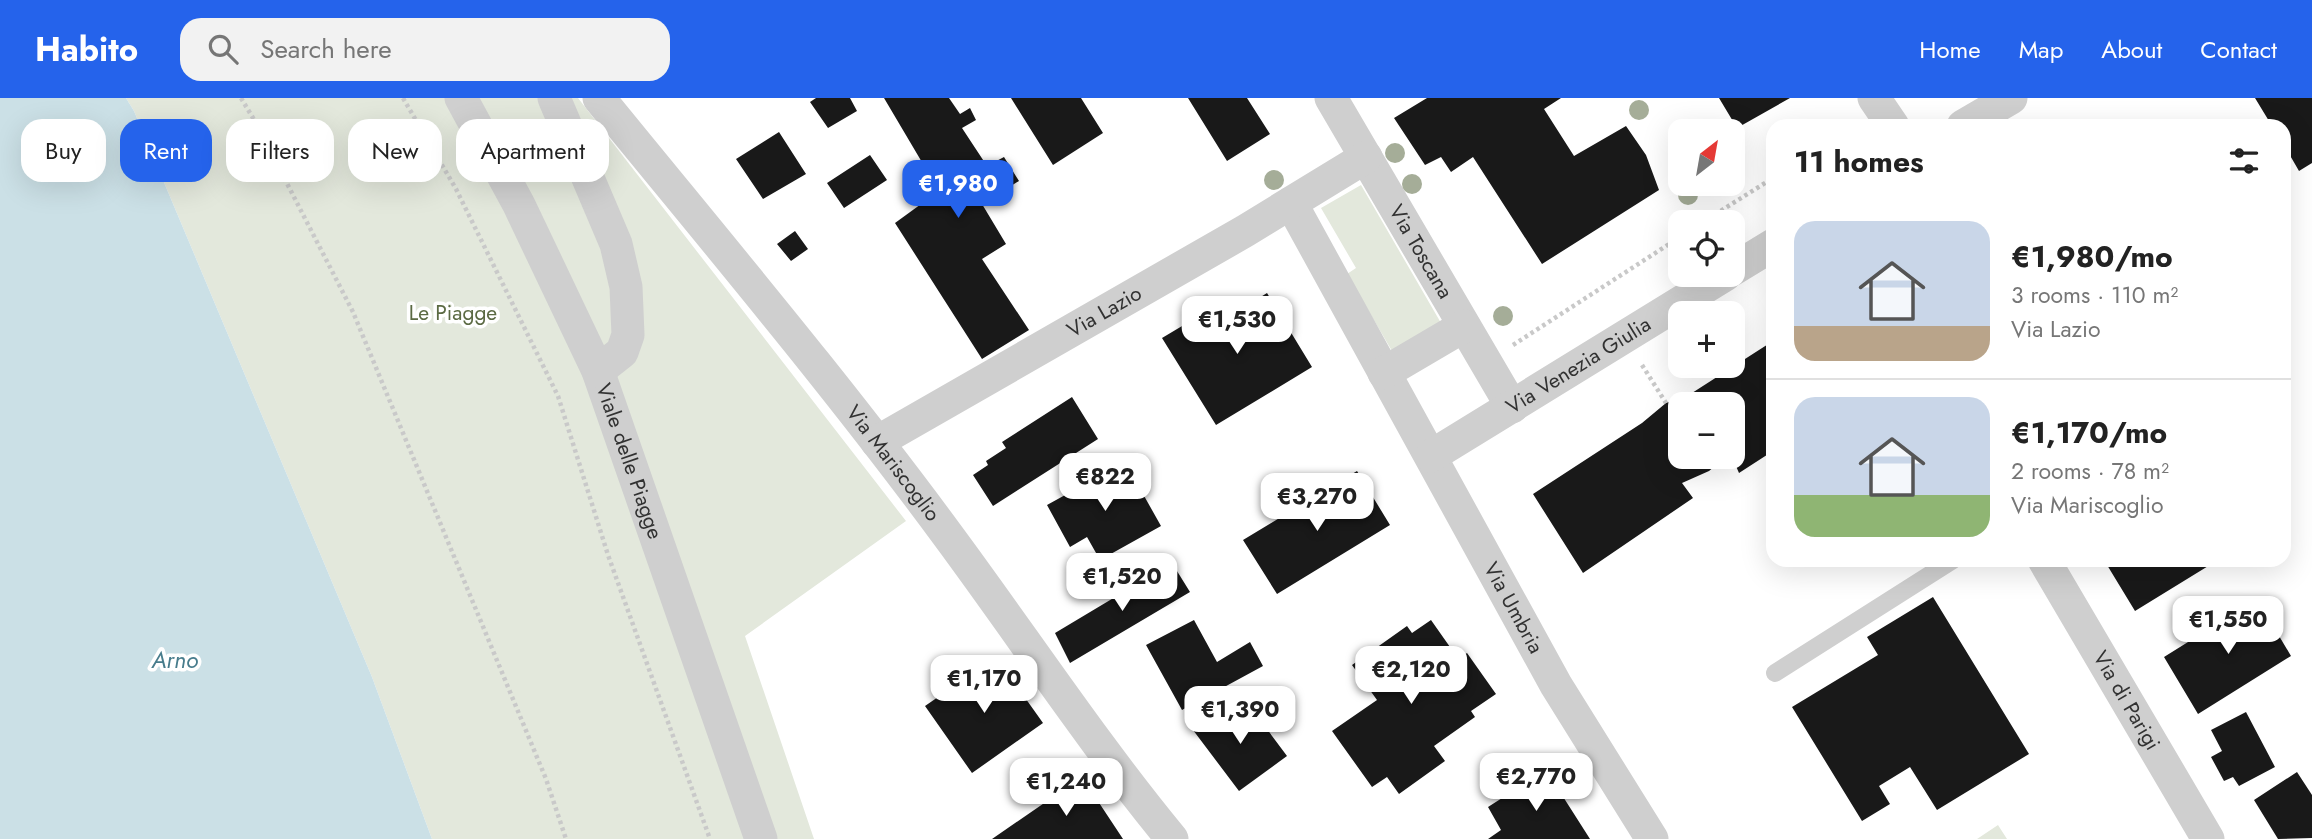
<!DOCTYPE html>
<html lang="en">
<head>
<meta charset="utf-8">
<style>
	:root { --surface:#fff; --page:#f2f2f2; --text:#222; --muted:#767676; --line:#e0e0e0; --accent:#2563eb }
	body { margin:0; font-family:Jost,sans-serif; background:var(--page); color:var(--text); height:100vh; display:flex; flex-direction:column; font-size:26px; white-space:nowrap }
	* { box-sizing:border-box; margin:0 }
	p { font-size:23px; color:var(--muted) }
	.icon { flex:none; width:38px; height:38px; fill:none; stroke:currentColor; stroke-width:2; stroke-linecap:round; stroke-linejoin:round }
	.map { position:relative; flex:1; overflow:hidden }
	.details { position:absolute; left:1766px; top:21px; width:525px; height:448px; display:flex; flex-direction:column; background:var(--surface); border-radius:21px; box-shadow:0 7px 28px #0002 }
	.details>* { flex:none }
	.hud { position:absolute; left:21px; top:21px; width:665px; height:63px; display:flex; gap:14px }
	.needle { width:46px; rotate:31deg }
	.fabs { position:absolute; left:1668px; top:21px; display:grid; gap:14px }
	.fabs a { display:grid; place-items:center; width:77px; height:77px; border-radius:14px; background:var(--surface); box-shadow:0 7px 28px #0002; font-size:35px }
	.price { position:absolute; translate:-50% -60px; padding:0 16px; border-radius:14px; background:#fff; color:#222; font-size:23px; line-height:46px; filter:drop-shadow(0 2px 4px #0008) }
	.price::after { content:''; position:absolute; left:50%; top:42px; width:21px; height:16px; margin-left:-10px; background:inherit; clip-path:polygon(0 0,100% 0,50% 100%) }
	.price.active { background:var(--accent); color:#fff }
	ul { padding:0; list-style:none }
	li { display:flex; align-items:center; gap:21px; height:175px; padding:0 28px }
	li+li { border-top:2px solid var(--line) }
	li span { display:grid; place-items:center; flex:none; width:196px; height:140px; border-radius:21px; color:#555 }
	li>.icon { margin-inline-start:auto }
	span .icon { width:84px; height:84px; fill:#fffc; stroke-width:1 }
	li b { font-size:30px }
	h2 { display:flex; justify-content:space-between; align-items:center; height:84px; padding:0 28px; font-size:30px }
	.tag { padding:0 24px; border-radius:21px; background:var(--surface); box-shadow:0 7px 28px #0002; font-size:24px; line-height:63px }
	.tag.active { background:var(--accent); color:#fff }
	header { display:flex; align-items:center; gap:42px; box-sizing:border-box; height:98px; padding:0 35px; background:var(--accent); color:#fff }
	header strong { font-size:33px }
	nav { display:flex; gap:38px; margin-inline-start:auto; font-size:24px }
	.search { width:490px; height:63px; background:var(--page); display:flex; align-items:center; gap:18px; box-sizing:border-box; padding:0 24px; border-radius:21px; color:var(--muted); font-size:26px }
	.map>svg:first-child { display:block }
</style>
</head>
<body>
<header>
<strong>Habito</strong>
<div class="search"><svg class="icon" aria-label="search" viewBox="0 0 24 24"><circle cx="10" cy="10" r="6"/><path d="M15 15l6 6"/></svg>Search here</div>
<nav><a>Home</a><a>Map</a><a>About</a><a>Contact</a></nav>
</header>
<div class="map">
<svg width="2312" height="741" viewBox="0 0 2312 741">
	<rect width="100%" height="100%" fill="#fff"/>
	<path fill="#e3e8dc" d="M126,0H578L906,423L745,538L814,741H432L372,579L134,13Z
		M1361,87L1441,225L1392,253L1347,176L1356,170L1321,110Z
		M1998,727L2007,741H1977Z"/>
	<path fill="#cbe0e6" d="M0,0H126L134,13L372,579L432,741H0Z"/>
	<path fill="#191919" d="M816,0H850L857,13L828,30L810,4Z
		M884,0H949L960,16L970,10L976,22L962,30L987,68L1004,59L1019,83L982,106L1006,146L982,161L1029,232L982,261L895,125L939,93Z
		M1011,0H1081L1103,35L1053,67Z
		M1188,0H1247L1270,36L1227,63Z
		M1427,0H1561L1544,11L1574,58L1626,28L1646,57L1659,92L1542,166L1473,59L1451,74L1441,59L1425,67L1394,20Z
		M1719,0H1790L1737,30Z
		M2255,0H2312V65L2299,73L2284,47V28H2272Z
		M779,34L806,76L763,101L736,61Z
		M870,57L887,82L844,110L827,85Z
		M795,133L808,151L791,163L777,146Z
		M1267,195L1312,269L1216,327L1162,240L1224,203L1232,217Z
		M1773,243V353L1739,375L1732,359V306H1680V359H1726L1709,373L1682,385L1693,400L1583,475L1533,396L1642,325L1666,305L1692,295Z
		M1072,299L1098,341L993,408L973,377L988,367L986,363L1006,350L1002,344Z
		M1125,364L1161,428L1100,462L1087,439L1070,449L1047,407Z
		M1357,373L1390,427L1277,496L1243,442Z
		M2104,462H2218L2135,513Z
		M1172,465L1190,494L1070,565L1055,535Z
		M1933,499L2029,656L1937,712L1910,669L1879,688L1890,706L1862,723L1792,609L1878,557L1867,539Z
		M2257,501L2291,558L2198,616L2164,559Z
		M1194,522L1217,564L1250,544L1263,568L1182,612L1146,547Z
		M1431,522L1457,559L1451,564L1453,565L1467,555L1496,596L1471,613L1475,619L1434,648L1445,663L1399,696L1387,679L1372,689L1332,633L1377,602L1352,567L1407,528L1412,535Z
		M996,559L1043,625L972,675L925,608Z
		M1228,605L1242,624L1255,615L1287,658L1239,693L1193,632Z
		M2246,614L2275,669L2239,688L2233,679L2224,683L2211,659L2222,653L2211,632Z
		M1546,672L1590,741H1488L1501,732L1488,709Z
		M2297,674L2312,697V740L2278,741L2254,702Z
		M1082,679L1123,741H992Z"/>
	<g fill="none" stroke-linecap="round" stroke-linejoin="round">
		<path stroke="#c9c9c9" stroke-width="4.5" stroke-dasharray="3.5 3.5" stroke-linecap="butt" d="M241,0L256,25L353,214L546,681L566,741
			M403,0L456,91L558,298L608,457L710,741
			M1703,124L1773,80
			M1513,247L1680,139
			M1642,267L1666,305"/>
		<path stroke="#cfcfcf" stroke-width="18" d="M1775,575L1953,462"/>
		<g stroke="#cfcfcf" stroke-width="33">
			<path id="s1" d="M461,0L519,107L598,273L761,741"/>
			<path d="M554,0L616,146L626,189L628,237L622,254L598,273"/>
			<path id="s2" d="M599,0C717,145 838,288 949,439C1023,539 1092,644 1172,741"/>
			<path id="s3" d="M1331,0L1512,309"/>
			<path d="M1874,0L1893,28"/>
			<path d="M1963,28L2011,0"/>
			<path id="s4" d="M1291,105L1556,587L1652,741"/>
			<path d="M1732,172L1773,147"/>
			<path d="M1384,275L1464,228"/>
			<path id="s5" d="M877,344L1245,133L1366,59"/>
			<path id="s6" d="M1431,358L1725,177"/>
			<path id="s7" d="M2044,462L2208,741"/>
		</g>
	</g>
	<g fill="#a5ad98">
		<circle cx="1639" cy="12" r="10"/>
		<circle cx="1395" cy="55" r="10"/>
		<circle cx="1274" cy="82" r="10"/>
		<circle cx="1412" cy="86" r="10"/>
		<circle cx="1688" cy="97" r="10"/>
		<circle cx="1503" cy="218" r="10"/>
	</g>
	<g text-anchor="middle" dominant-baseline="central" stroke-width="7" stroke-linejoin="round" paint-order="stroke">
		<g font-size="21" fill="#323232" stroke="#fff">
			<text stroke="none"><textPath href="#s3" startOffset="178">Via Toscana</textPath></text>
			<text stroke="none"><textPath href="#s5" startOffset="262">Via Lazio</textPath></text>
			<text stroke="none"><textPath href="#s6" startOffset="173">Via Venezia Giulia</textPath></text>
			<text stroke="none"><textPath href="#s1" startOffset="401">Viale delle Piagge</textPath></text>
			<text stroke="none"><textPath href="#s2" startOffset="469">Via Mariscoglio</textPath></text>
			<text stroke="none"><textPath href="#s4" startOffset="462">Via Umbria</textPath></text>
			<text stroke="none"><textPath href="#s7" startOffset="163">Via di Parigi</textPath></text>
		</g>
		<g font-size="21" fill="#5b6a43" stroke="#fff">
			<text x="453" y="215">Le Piagge</text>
		</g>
		<g font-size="23" font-style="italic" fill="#477c8c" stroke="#fff">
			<text x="175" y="562">Arno</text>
		</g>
	</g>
</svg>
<div class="fabs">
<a><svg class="needle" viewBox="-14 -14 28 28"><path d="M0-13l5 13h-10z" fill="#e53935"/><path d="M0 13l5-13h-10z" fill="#767676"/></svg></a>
<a><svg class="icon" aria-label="locate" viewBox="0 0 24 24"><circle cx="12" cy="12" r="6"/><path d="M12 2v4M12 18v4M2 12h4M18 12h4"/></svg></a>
<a>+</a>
<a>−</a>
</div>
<b class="price active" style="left:958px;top:122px">€1,980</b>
<b class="price" style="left:1237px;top:258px">€1,530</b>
<b class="price" style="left:1105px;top:415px">€822</b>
<b class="price" style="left:1317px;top:435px">€3,270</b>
<b class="price" style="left:1122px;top:515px">€1,520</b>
<b class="price" style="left:2228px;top:558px">€1,550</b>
<b class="price" style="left:1411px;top:608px">€2,120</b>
<b class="price" style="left:984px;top:617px">€1,170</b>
<b class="price" style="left:1240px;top:648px">€1,390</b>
<b class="price" style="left:1536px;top:715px">€2,770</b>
<b class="price" style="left:1066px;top:720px">€1,240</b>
<div class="hud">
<a class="tag">Buy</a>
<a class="tag active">Rent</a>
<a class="tag">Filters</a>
<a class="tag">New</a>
<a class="tag">Apartment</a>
</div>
<section class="details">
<h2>11 homes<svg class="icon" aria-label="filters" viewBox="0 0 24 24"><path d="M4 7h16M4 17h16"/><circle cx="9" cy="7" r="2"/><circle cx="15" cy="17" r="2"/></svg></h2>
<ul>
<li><span style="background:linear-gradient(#c9d6e8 75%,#b9a48a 0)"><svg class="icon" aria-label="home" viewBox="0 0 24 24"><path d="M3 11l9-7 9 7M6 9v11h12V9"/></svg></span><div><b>€1,980/mo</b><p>3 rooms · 110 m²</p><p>Via Lazio</p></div></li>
<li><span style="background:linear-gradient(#c9d6e8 70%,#8fb573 0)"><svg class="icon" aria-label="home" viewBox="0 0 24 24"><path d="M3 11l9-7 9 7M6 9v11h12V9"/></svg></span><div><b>€1,170/mo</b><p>2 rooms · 78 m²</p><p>Via Mariscoglio</p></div></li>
</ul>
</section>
</div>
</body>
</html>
